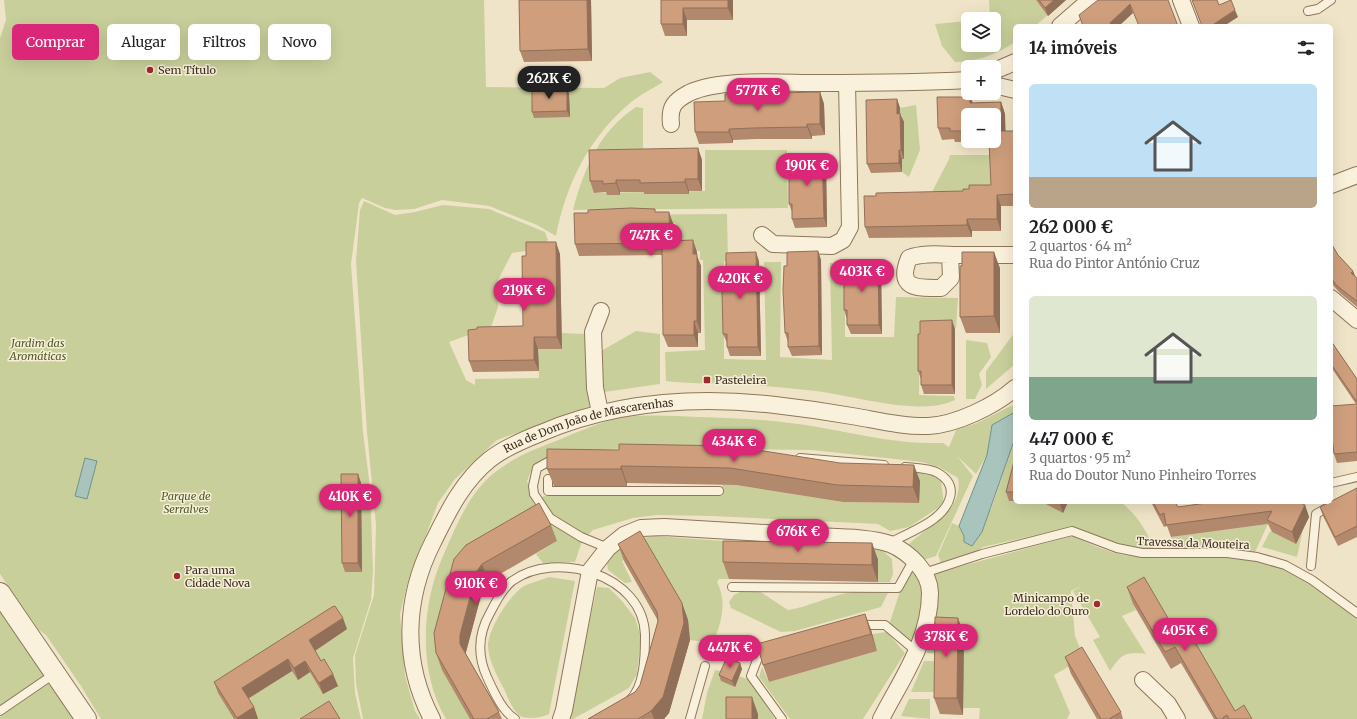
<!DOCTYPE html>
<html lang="pt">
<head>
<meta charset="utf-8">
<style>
	:root { --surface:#fff; --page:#f2f2f2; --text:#202124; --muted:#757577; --accent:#db2777 }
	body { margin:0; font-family:Merriweather,serif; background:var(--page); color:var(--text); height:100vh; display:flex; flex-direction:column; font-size:15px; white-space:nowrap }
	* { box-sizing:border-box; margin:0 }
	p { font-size:13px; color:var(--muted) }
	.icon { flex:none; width:22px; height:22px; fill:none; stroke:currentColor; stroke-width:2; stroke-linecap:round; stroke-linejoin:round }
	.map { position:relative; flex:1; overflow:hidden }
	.sheet { position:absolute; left:1013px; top:24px; width:320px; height:480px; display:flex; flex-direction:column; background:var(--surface); border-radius:6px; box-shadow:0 4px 16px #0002 }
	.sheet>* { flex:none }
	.guide { position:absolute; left:12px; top:24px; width:380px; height:36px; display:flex; gap:8px }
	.buttons { position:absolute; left:961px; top:12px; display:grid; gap:8px }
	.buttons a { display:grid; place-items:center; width:40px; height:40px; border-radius:6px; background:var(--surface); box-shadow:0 4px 16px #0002; font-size:20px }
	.price { position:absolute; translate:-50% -34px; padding:0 9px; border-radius:14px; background:var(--accent); color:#fff; font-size:13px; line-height:26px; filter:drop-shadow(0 1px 2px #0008) }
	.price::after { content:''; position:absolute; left:50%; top:24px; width:12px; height:9px; margin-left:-6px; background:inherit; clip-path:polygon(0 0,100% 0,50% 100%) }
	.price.on { background:#222; color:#fff }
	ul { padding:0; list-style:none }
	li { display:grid; align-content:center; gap:8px; height:212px; padding:0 16px }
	li span { display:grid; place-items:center; height:124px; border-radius:6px; color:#555 }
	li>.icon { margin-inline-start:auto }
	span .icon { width:72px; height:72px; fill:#fffc; stroke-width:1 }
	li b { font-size:17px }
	h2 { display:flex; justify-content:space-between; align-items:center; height:48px; padding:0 16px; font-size:17px }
	.tag { padding:0 14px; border-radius:6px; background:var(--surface); box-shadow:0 4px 16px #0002; font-size:14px; line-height:36px }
	.tag.on { background:var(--accent); color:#fff }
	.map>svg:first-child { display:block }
</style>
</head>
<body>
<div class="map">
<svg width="1357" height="719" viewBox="0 0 1357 719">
	<rect width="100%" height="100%" fill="#f0e4c8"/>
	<path fill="#c9cf9b" d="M4,0H484L486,87L604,88L620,78L650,72L663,82C652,89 639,95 629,104C589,138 566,184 556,236L537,225L489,206L442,200L414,209L396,210L385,208L362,198L359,203L351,264L363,432L370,487L373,571L371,600L353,658L355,693L361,719H101L81,686L46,635L39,630L0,574V38L6,20Z
		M989,0H1036L1048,15L1035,26H1015V42C996,55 978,61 955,62L942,46L935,24L968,21V45H994V19H982L990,18Z
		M916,105L920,150L909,177L902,172L900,108Z
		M636,107L643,108V153L594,193L705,191V150H787L788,208L573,210C584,169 599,131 636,107Z
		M950,155H992L993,195L935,202L933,190L949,159Z
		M364,201L395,215L415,212L443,205L489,209L545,232L548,240L540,249L512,253L497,282L498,307L491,327L449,342L466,380L475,385V379L539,378L538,349H561V333L586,334L593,405L497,440L455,479L438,503L407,585L400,614L405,676L415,711L420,719H363L356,684L355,655L374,595L376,525L367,432L356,261L360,210Z
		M727,214L728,261H724V359L766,360L764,262H781L780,357L832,360L830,263H845V337H894L896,297L958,298L956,328L920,326L919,395L954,396L955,400C918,418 847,393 806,390C782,387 757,385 733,384C711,383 689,384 666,381L665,352L705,350L703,260H700V251H677L676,223L579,225V215Z
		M636,331L660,334V384L604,392L599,388L601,351Z
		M1015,332V364L986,389V371Z
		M966,340L987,343L991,357L979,374L982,385L975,399H966Z
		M1015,404V413L992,425L987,455L976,474L957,456L973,476L936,556L923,560L908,545C928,525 964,511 958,478L939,467L922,462L812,450L651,448L569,450L534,464L527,481L534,504L544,496L666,494L722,495V485H736L843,502L919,503L905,470L932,474L941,481L944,504L909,527L890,531L878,524L712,516L657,515L633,518L593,530L582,541L575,562L543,563L536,554L557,541L460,576L470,719H446C418,672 421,605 443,556C455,529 465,502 486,480C506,461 531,450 556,441C578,432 601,421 625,417C649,414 675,416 699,417C729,418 760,419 790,423C827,427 862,437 899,441C913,443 928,443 943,443L949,447L956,430L977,423Z
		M1015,438V502H1121C1139,517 1145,529 1155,550L1139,551L1062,529L983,547L966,558L942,566L938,555L952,523L959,526L964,536L991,509Z
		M1268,524L1255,552L1228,549L1173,548L1171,537Z
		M1303,529L1297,557L1262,547L1270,531L1296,544Z
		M656,536L736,542L729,558V579H719L717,582C727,601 722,621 714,640L705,642L690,640L688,620L646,548L622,561L632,582L625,583L608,570L607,563L620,546L642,538Z
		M1072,536C1088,543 1105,551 1123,555C1176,564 1230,549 1281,566C1287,568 1292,572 1297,575C1318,588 1336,604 1357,617V719H1236L1188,659L1133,604L1136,610L1122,616L1146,654C1124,652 1122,654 1110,671L1093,640L1100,637L1073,591L1083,585L1071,591L1075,636L1084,658L1054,675L1070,713L1067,719H979L980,708H963L940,654L927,653C936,621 943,607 933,574Z
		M863,548L882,550L892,559L893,574L890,582H878Z
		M914,567C930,592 920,618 913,644L889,625L900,591Z
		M549,577L575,581L549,714C541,718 531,719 522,717C513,712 508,698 504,689C498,678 488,659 488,646C488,629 511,592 526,585C533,582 542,580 549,577Z
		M597,587L609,588L622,601L635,618L641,637L637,674L629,688L573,719H569Z
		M742,591H759L788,610C808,607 827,597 847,593C860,590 875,593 888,593L881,607L795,631L781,632L731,608L729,602L734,595Z
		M0,612L45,677L0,708Z
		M887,632L905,653L863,719H790L759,677L762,667L769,682L877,651L872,634Z
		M924,661H941L940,692H911Z
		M715,670L725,672L734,687L739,676L750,680L775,719H758V714L732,719H702L707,693Z
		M51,682L75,719H0V717Z
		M909,699H930V719L901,716Z"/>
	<path fill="#a9c4bc" stroke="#6f938a" d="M1015,412V438L982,532L972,546L964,542V536L959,526L987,455L992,425Z
		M85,458L97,461L87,499L75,496Z"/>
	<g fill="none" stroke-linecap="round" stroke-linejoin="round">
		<g stroke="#8d765c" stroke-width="10">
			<path id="service" d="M1308,11L1318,9L1331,0
				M557,457L537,468L533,486L534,494L550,518L581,537L608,548
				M800,458L884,465
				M548,479V491H719
				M1331,483L1357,477
				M889,543C901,537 926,526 935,518C950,506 960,486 938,473C930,468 915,468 905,467
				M1311,566L1316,514L1330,506
				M924,573L982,554L1072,531L1117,548L1142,553H1227L1257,557L1285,565L1312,580L1357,613
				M732,587L898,588L913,561
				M860,625H885L917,652
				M770,652L759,655L751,676L782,719
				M0,711L54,674
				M515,719C502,711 493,690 487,677C477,655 478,634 490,613C496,602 502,589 512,581C556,549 644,575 645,635C645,655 645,687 629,701
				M690,719L705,666"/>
		</g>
		<g stroke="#8d765c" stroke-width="18">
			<g id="minor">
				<path d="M1181,0L1191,26"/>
				<path d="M1060,26L1090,0"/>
				<path d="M994,71L1015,62"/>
				<path d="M994,85L1015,90"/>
				<path d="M671,124C669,107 674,101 689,93C720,78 781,83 816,83C866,83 917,83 968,80"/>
				<path d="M1331,185L1357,175"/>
				<path d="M762,235L773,244L832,246L843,240L850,227L847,83"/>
				<path d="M950,255L951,278L941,288C918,288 896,290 909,258C924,252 945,255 962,255C979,255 997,255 1015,255"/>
				<path d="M1331,298L1357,320"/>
				<path d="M600,412L595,388L593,332L601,311"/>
				<path d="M1143,680L1168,704L1177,719"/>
				<path id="s1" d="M432,719C402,662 404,599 433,542C448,512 462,482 489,460C504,448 523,440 541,433C614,402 696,396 775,405C802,408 830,412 858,417C880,421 905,427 928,426C955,425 995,406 1015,388"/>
				<path d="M561,719L564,710L590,571L608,548L624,535L641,528L664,527C714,530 765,533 815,536C835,537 872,537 890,544C909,552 930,572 930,593C930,640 901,680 881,719"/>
			</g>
		</g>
		<g stroke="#8d765c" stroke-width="22">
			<path id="tertiary" d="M0,593L86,719"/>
		</g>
		<use href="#service" stroke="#faf1dc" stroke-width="8"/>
		<use href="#minor" stroke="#faf1dc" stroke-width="16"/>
		<use href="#tertiary" stroke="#faf1dc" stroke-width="20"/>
	</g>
	<path fill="#b2896c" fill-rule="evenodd" d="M519,0H591L592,61L524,62L520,51Z
		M661,0H733V20H687V36H665L661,24Z
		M1036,0H1066L1048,16Z
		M567,88L569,94L570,117L534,118L532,112Z
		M820,92L824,104L825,135L812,136V139H757L733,140V143L699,144L695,132L725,101Z
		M970,97L973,103L1001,102L1005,114V131H1015V206H1001V231H972V237L869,238L865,227L876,196L963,191L969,189L991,185L989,145H972L971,142H955L954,139L942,140L938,128ZM968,115H994V141H968Z
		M897,99L900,108V114L904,122V159H902V172L871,173L867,164Z
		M698,148L702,160V191H689V194H644V192H620V195H607L606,192L594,193L590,181Z
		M822,154L826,163L827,227L795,228L792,219V212L789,204L791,168Z
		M657,212L673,223L674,240L697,252V256L701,266V333H698V347H668L663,335V255L579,256L575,244L588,213Z
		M1331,243L1338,255L1353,271L1355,277L1357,278V307L1340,293L1331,283Z
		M818,251L821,260L822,355L792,356L788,347V342L785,333L787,266Z
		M560,254L562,349H538L539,371L473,372L469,361L523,326Z
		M759,261L761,356H730L727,347V343L723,334L726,267Z
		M1000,268V333H966L960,317Z
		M881,269L882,334H851L847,325V319L844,310Z
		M955,329V394H924L921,385V379L918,371Z
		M1331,341L1357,379V461L1337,463L1334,454L1356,404L1331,367Z
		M547,449L920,481L919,503L843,502L736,485L627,483V486H554L547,469Z
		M1015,458V501H1009L1006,492Z
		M358,474L361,483L362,572H345L342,563Z
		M1357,488V537L1338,546L1323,516L1320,507Z
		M1042,502H1068L1063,513Z
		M1151,502H1175L1178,507L1305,505L1309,517L1296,544L1272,532L1268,524L1171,537L1167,526L1164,527Z
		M551,525L557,541L488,581L483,588L466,652V654L499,712L502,719H470L442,670L436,653L454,559Z
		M872,543L878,560V582L729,579L723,562Z
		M618,544L682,603L688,620L690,640L669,713L664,719H588L635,692L640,685L658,621L657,619L624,561Z
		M1127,587L1182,642L1235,711L1252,719H1214L1181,663L1171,669L1133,604Z
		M865,614L871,630L877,651L769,682L763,665Z
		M347,629L315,651L321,661L338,686L323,694L310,672L298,680L292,671L248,698L254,707L258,719H234L218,693L214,682Z
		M964,634L963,715L940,714L934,698Z
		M1065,657L1121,712L1123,719H1097L1071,674Z
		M740,663L742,669L735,687L721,681L719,675Z"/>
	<path fill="#916f58" d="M587,0H591L592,61L588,49Z
		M728,0H733V20L728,8Z
		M1054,0H1066L1048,16L1045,8Z
		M1130,4L1133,13L1119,26H1112L1110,23Z
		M683,8L687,20V36L683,24Z
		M1235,10L1238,17L1224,26H1211Z
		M567,88L569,94L570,117L567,111Z
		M820,92L824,104L825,135L820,124Z
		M970,97L975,108L970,103Z
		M897,99L900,108V114L904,122V159L901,150L897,114Z
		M1001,102L1005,114L1006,143L1001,131Z
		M807,124L812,136V139L807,127Z
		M729,129L733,140V143L729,132Z
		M698,148L702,160V191L698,179Z
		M899,150L902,159V172L899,163Z
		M822,154L826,163L827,227L824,218Z
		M685,179L689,191V194L685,182Z
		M616,180L620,192V195L616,183Z
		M997,195L1001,206V231L997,219Z
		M669,212L673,223L674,252L670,241Z
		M967,219L972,231V237L967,225Z
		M693,240L697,252V256L701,266V333L697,321Z
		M556,242L560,254L562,349L557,337Z
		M818,251L821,260L822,355L819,346Z
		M756,252L759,261L761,356L758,347Z
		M994,252L1000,268V333L994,316Z
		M878,260L881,269L882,334L879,325Z
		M1353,271L1356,278L1351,273Z
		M952,320L955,329V394L952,385Z
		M694,321L698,333V347L694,335Z
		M534,337L538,349L539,371L534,360Z
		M914,465L920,481L919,503L913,487Z
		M621,466L627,483V486L621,469Z
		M358,474L361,483L362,572L358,563Z
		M1060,502H1068L1063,513L1060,504Z
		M1305,505L1309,517L1296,544L1292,532Z
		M872,543L878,560V582L872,565Z
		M482,564L488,581L483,588L466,652V661L460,644V635L477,571Z
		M682,603L688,620L690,640L669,713L664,719H654L651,711Z
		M865,614L871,630L877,651L871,634Z
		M343,618L347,629L313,652L309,640Z
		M958,618L964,634L963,715L957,698Z
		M288,659L292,671L246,700L242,688Z
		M305,661L310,672L298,680L294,668Z
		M740,663L742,669L735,687L732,681Z
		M333,674L338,686L323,694L319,683Z
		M752,697L758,714V719H752Z
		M254,707L258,719H237V718Z"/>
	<path fill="#cf9f7d" stroke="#916f58" d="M519,0H587L588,49L520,51Z
		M661,0H728V8H683V24H661Z
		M1039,0H1054L1045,8Z
		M1098,0H1168L1178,26H1139L1130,4L1110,23L1112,26H1083L1079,15Z
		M1192,0H1217L1219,5L1231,0L1235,10L1211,26H1202Z
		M532,88H567V111L532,112Z
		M820,92V124H807V127L753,128L729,129V132H695L694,102L725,101V94Z
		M937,97H970V103L1001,102V131H1015V194L997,195V219H967V225L865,227L864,196H876V193L963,191V189H969V185H991L989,141H994V115H968V131H950V128H938Z
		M897,99V114L900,113L901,150H899V163L867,164L866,100Z
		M698,148V179H685V182L640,183V180H616V183L603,184V181H590L589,150Z
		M822,154L824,218L792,219V204H789V168H791V155Z
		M631,208L655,209V212H669L670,241L693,240V254H697V321H694V335H663L662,243L575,244L574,213H588V210Z
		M526,242H556L557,337H534V360L469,361L468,330L477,329V327L523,326L522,256H526Z
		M1331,243L1338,255L1353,271L1351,273L1357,278V301L1337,286L1331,278Z
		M818,251L819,346L788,347V333H785L783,290L784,266H787V252Z
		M756,252L758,347H727V334H723L722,291V267H726V253Z
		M962,252H994V316L960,317V266H962Z
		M878,260L879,325H847V310H844V274H847V261Z
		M952,320V385H921V371H918V334H920V321Z
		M1331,341L1357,379V402L1331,364Z
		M1357,404V452L1334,454L1331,428V406Z
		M619,444L732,446L840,463L914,465L913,487L837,485L730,468L621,466V469H547V449L619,450Z
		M1015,458V492H1006Z
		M341,474H358V563H342Z
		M1357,488V526L1335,537L1320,507Z
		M1153,502H1175L1178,507L1213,502H1298L1305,505L1292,532L1267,520L1272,511L1166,525L1164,513L1160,515Z
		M539,503L551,525L482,564L477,571L460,635V644L499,712L487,719H474L436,653L434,633L454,559L466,545Z
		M640,531L682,603L684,623L663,697L651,711L638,719H588L635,692L640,685L658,621L657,612L618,544Z
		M723,541L872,543V565L723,562Z
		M1144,577L1182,642L1192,637L1235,711L1244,705L1252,719H1229L1227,715L1221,719H1217L1175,647L1165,652L1127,587Z
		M335,606L343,618L309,640L321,661L324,659L333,674L319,683L305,661L294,668L288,659L242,688L254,707L237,718L214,682L332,607Z
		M865,614L871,634L763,665L757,644Z
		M935,617L958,618L957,698H934Z
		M1082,647L1121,712L1109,719H1101L1065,657Z
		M727,657L740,663L732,681L719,675Z
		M726,697H752V719H726Z
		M329,701L340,719H300Z"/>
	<g fill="#9e2a2b" stroke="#f7eed8" stroke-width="1.5">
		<circle cx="150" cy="70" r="4"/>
		<rect x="703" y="376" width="8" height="8" rx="2"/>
		<circle cx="177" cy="576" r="4"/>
		<circle cx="1097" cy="604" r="4"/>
	</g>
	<g text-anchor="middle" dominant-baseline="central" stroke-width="3" stroke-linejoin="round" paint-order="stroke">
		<g font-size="11" fill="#3d2e20" stroke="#f7eed8" text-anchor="start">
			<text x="158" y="70">Sem Título</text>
			<text x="715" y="380">Pasteleira</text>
			<text x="185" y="570">Para uma<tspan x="185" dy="13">Cidade Nova</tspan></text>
			<text x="1089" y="598" text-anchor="end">Minicampo de<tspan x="1089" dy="13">Lordelo do Ouro</tspan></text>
		</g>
		<g font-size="11" font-style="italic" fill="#4d5a26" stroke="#f7eed8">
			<text x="38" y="343">Jardim das<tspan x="38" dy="13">Aromáticas</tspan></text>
			<text x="186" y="496">Parque de<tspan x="186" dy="13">Serralves</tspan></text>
		</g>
		<g font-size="11" fill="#3d2e20" stroke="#f7eed8">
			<text stroke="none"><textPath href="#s1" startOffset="391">Rua de Dom João de Mascarenhas</textPath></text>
			<text transform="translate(1193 543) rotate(2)">Travessa da Mouteira</text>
		</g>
	</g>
</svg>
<div class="buttons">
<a><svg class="icon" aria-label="layers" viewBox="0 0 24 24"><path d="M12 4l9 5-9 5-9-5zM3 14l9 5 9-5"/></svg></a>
<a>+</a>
<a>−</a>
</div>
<b class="price on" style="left:549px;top:100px">262K €</b>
<b class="price" style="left:758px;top:112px">577K €</b>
<b class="price" style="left:807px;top:187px">190K €</b>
<b class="price" style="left:651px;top:257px">747K €</b>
<b class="price" style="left:862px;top:293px">403K €</b>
<b class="price" style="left:740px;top:300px">420K €</b>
<b class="price" style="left:524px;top:312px">219K €</b>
<b class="price" style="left:734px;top:463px">434K €</b>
<b class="price" style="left:350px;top:518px">410K €</b>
<b class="price" style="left:798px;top:553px">676K €</b>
<b class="price" style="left:476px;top:605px">910K €</b>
<b class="price" style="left:1185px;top:652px">405K €</b>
<b class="price" style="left:946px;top:658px">378K €</b>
<b class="price" style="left:730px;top:669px">447K €</b>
<div class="guide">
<a class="tag on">Comprar</a>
<a class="tag">Alugar</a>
<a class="tag">Filtros</a>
<a class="tag">Novo</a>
</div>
<section class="sheet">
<h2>14 imóveis<svg class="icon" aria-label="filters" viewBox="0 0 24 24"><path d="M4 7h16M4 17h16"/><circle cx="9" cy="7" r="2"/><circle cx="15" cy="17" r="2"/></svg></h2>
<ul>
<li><span style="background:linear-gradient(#bfe0f5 75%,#b9a48a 0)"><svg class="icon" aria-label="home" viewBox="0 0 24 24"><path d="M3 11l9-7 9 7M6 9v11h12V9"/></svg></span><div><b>262 000 €</b><p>2 quartos · 64 m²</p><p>Rua do Pintor António Cruz</p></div></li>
<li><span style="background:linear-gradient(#dfe7d0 65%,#7fa58c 0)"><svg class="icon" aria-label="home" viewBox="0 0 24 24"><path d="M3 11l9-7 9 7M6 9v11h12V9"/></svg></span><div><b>447 000 €</b><p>3 quartos · 95 m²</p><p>Rua do Doutor Nuno Pinheiro Torres</p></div></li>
</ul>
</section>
</div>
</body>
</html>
